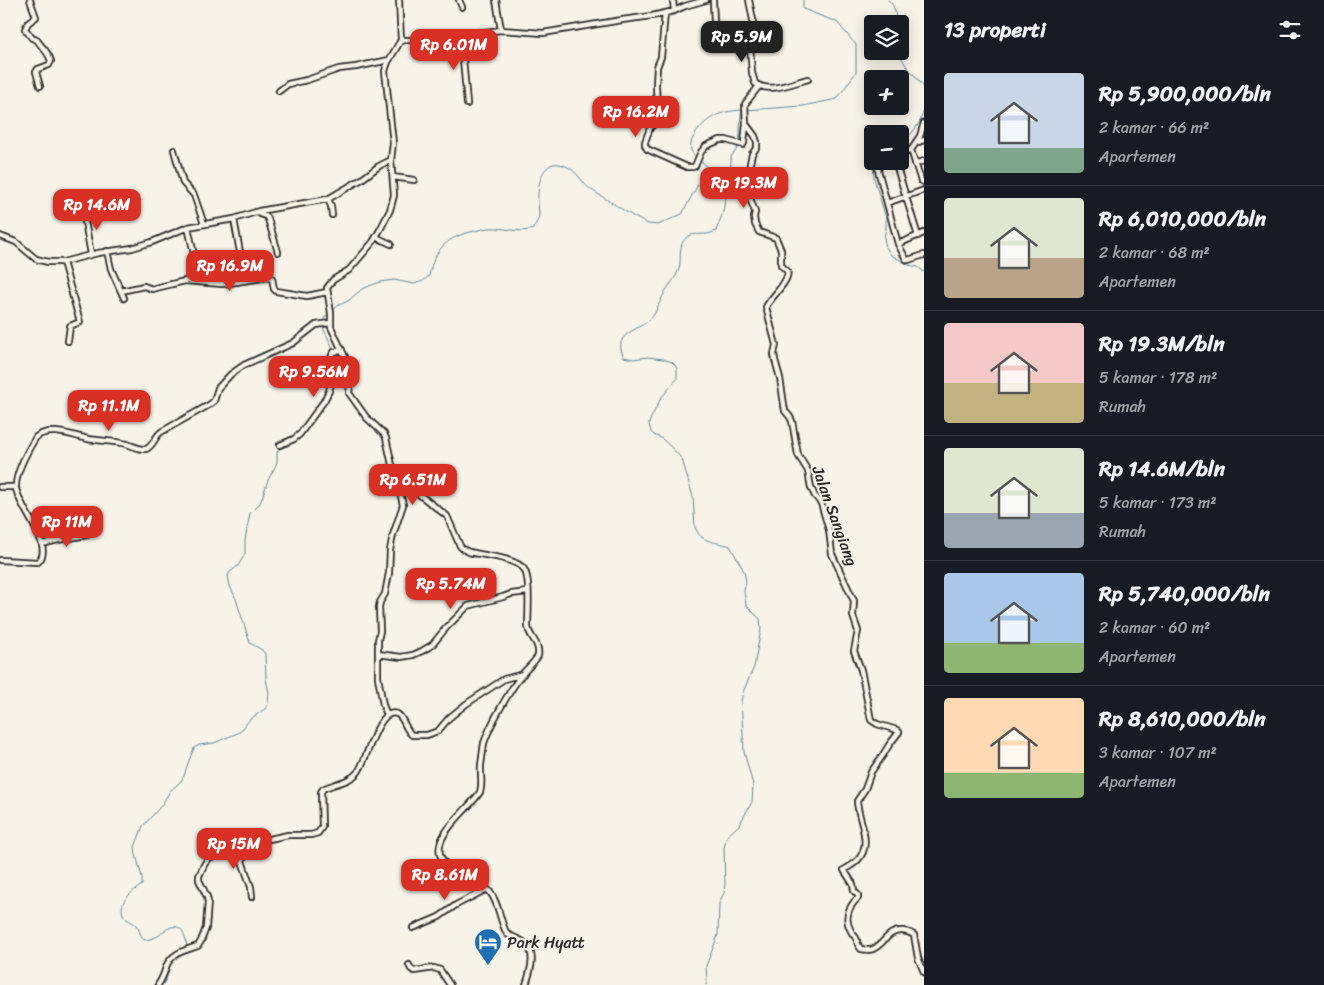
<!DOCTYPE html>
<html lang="id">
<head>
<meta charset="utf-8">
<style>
	:root { --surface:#171b24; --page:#20242c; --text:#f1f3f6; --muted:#9ea1a6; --line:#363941; --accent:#d93025 }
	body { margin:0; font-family:Sriracha,sans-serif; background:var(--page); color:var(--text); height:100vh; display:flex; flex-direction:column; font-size:19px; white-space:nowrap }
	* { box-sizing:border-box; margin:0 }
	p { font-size:16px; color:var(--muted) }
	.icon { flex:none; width:28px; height:28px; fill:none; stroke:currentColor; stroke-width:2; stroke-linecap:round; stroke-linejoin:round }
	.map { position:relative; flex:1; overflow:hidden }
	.drawer { display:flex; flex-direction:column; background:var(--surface); width:400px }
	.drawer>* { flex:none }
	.fabs { position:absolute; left:864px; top:15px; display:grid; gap:10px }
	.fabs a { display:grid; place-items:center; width:45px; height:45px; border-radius:5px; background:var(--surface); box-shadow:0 2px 12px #0003; font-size:25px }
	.price { position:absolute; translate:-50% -42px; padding:0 11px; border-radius:10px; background:var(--accent); color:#fff; font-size:16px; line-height:32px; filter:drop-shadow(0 1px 2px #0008) }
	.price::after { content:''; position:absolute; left:50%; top:30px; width:15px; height:11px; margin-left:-8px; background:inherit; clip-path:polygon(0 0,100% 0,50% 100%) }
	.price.active { background:#222; color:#fff }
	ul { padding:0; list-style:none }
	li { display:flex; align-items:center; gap:15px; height:125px; padding:0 20px }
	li+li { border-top:1px solid var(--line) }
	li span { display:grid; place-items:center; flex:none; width:140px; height:100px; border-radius:5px; color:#555 }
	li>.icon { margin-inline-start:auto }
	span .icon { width:60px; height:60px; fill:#fffc; stroke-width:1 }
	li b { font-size:21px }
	h2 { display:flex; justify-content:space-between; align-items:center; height:60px; padding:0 20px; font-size:21px }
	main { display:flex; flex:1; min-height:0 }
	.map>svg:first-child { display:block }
</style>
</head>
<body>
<main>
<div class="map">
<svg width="924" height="985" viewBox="0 0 924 985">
	<rect width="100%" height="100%" fill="#f7f3e8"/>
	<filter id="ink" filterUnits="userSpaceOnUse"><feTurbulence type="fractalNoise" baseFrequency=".02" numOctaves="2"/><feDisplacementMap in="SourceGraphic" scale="10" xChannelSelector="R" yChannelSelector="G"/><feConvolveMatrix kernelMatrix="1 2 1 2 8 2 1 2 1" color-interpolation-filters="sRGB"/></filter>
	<g filter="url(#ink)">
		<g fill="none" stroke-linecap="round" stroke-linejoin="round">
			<path stroke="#60869a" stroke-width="1" d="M888,0C895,5 897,15 895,24
				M898,51L905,64L924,87V90
				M746,110L803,106L837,99L856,72V45L837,22L803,9V0
				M900,142C913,135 920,124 924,110
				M739,143C741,131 739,120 742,110
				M873,161L874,179L886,218V228L884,238L886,247L891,255L909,265L918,267L924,272
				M332,311L339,305L348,301L362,289L380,282L394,280L414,284L423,281L429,276C434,249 448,236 475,231C480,230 485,228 490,228C504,227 518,234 533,229C535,224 539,220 539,214C539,208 537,201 538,194C539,174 548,154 571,169C579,174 583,184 590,189L636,218L648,224L658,225L682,214L701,179C706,175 707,172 707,167C703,162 693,156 691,150C690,145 691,142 693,138C704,118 720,111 742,110
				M323,322L325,317L329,314
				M323,326L324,330L334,350
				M304,432L330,397L335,380V368L337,355L336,353
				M287,444L295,441L302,435
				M187,948C186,940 184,924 172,927C167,928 162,933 158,936C154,938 150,939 146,940L143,939C140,935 139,928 136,925C132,921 125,920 123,914C118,901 133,891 142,885V877L136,855L135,847L143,826L161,806L170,791L181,781L184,776L187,766L194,748L199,745L214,743L240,732L250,719L266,708L268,703L269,693L266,679L265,654L262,650L250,643L236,599L230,586L228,576L230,572L238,566L245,554V540L250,513L260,503L262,498L268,480L275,467L277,462V452L283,446
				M162,985C170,977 167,968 171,962C173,960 176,958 178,956
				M706,985L707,981L706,966L718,935L719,903L724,893L725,884L724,848L726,839L728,835L739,825L752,802L753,785L744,752L741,701L743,692L754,667L761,629L760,619L746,605L744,591L746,582L744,571L730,546C716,541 701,544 695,527L693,497L682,459L673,449L661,438L654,435L651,432L649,424L650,420L661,398L677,379V369L675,365L672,362L663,359L648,357L633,359L624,357C610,330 644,332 655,313C658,306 661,299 665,292C669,285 676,278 679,269C682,258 677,245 687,237C693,233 699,235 706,234C709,234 713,232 716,231L723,212L725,200L730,187L731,157L739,146"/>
			<g stroke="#2b2b2b" stroke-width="8">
				<path id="street" d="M30,0L36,17L28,23L25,29L32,38L37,40C42,48 48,51 51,61L49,65L38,69L36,72L40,86
					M399,0L401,40L388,62L385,71L393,143L391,160L394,195L392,203L390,210L381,228L373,242L349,270L333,280L327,288L331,313V327L352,372L349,393L366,417L384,434L386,438L392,465L402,477L416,492L447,516L460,546L463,549L469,552C482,555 516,558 524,569C531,579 528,614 528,627C530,639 540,642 538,656C533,664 526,669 521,676C509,691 490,725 484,743C483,750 482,758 481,765C480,773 483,784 480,792C471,808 431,835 441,857C444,865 452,867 459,870C469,876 482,883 490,892C500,905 499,920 507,934C512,937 520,939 525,943C537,953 530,972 526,985
					M459,0L462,7
					M496,0L501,30
					M673,0L674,11
					M749,0L753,20L751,33L750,45L752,73L755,83C769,94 792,83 808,79
					M665,13L661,57L657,67L656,85L657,108L659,116L658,120L650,128L645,142V145L647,149L687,167H693L695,166L701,152L706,146L720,140H726L743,145L744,143L746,124L745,104L759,86
					M461,36L467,104
					M401,40H419L501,30L543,33L622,20L652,16L674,11L685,6L706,0
					M712,40L714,22L713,0
					M279,91L288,84L307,80L339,69L356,67L389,60
					M746,124L755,136L757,142V147L752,154L750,163L748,185L751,201L755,212L754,217L755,224L759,232L776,238L781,250V265C782,267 786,269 787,271C791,280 770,298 766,307L776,345L774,354L775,360L780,378L785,411L790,417L792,421L798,455L808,471L811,488L815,496L821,503L829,530L832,554L854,601L853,616L858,631L854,651L861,670L871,720L877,724L897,730L899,732L889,745L883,755L871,772L865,789L857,801C858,821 874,844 857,861C853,865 848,867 844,870L853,884L854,891L858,895V898C848,907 844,919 851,931C852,934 855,936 856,938C858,943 857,945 861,949C865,949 869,951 873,949C885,944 887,930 903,931C907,932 910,932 914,935L918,958L924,972
					M916,142L920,136L924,123
					M174,150L183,183L194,195L204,224
					M911,150L921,181L924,182
					M900,155L911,150L916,143L924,140
					M886,161L880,165L878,170L898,244L906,259L908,260L924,255
					M895,161L918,236
					M915,164L924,161
					M393,177L414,180
					M328,199L331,206L332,215
					M887,203L924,190
					M83,211L91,254
					M258,212L260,214L266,216L268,219L278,252
					M234,219L241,258L240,260L234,262L238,282
					M188,227L195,259
					M0,236L16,242L36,259L48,262H63L98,253L132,248L152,242L188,227L234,219L259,211L328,199L362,179L379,166L391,160
					M376,237L391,244
					M898,244L924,233
					M107,251L111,269L124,298
					M63,262L80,322L70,326L68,341
					M222,284L219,267L234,263
					M121,291L144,286L152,289L155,288L185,281L222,284L270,277L272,278L274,289L276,291L307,296L327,292
					M280,445L294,439L300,434L324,401L329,391L332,381L330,362L332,355L334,352L342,350
					M0,487H16
					M42,544L58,540L87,535
					M0,560L38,562C56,547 18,507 16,488C15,473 28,450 36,437C50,426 73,436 88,439C101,441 114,441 127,444C133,446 140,450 146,449C153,447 155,436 161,432L209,405L214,401L218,388L231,374L244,365L293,343L316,325L330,323
					M378,654L401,657L413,655L422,651L432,645L446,628L468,606L503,597L511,594L528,592
					M387,715L383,705L378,677V640L380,631L379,607L380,602L385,594L389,573L390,550L393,535L403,505L399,488L406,481
					M246,844L245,854L242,861L251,887L252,897
					M413,928L439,917L456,905L487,889
					M409,965L411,969L414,971L434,968L440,970L450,985
					M158,985C162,979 164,974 166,967C171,953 186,950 198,946L201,941L206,928L208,902L207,897L199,880V876L204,865L208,859L220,852L246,844L288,835H311L318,833L322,827L321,792L323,789C335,783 350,782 358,772C367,761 378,706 397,714C404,717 405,730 412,735H427L438,731L449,718L466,704L504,679L523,674"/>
			</g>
			<use href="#street" stroke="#f7f3e8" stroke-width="4.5"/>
		</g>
	</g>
	<defs>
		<g id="hotel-pin" transform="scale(1.4375)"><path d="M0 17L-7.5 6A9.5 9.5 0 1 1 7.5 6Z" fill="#1f6fb2" stroke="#f7f3e8"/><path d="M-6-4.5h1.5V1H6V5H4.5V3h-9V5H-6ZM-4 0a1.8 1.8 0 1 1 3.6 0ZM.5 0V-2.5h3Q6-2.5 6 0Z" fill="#fff"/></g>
	</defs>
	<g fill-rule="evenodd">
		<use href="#hotel-pin" x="488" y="942"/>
	</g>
	<g text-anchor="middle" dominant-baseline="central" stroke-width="4" stroke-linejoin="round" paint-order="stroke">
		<g font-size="16" fill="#2b2b2b" stroke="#f7f3e8">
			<text transform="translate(835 516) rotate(70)">Jalan Sangiang</text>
		</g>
		<g font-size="16" fill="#2b2b2b" stroke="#f7f3e8" text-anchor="start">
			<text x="507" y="942">Park Hyatt</text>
		</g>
	</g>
</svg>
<div class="fabs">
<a><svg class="icon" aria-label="layers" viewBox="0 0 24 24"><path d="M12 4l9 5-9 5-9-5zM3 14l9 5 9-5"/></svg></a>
<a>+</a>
<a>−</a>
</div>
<b class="price active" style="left:742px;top:63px">Rp 5.9M</b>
<b class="price" style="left:454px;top:71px">Rp 6.01M</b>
<b class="price" style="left:636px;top:138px">Rp 16.2M</b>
<b class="price" style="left:744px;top:209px">Rp 19.3M</b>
<b class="price" style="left:97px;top:231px">Rp 14.6M</b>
<b class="price" style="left:230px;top:292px">Rp 16.9M</b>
<b class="price" style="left:314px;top:398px">Rp 9.56M</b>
<b class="price" style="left:109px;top:432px">Rp 11.1M</b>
<b class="price" style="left:413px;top:506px">Rp 6.51M</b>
<b class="price" style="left:67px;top:548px">Rp 11M</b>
<b class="price" style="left:451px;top:610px">Rp 5.74M</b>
<b class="price" style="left:234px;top:870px">Rp 15M</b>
<b class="price" style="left:445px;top:901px">Rp 8.61M</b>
</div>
<section class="drawer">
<h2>13 properti<svg class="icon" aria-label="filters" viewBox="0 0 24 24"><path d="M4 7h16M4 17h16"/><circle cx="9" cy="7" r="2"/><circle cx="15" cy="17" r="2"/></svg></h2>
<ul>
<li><span style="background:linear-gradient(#c9d6e8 75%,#7fa58c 0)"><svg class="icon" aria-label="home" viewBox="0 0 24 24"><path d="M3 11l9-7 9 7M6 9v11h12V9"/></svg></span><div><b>Rp 5,900,000/bln</b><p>2 kamar · 66 m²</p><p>Apartemen</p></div></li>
<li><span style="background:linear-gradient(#dfe7d0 60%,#b9a48a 0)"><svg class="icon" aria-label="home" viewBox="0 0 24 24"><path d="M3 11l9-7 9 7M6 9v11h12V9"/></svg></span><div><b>Rp 6,010,000/bln</b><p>2 kamar · 68 m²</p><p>Apartemen</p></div></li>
<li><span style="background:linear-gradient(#f6c9c9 60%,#c2b280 0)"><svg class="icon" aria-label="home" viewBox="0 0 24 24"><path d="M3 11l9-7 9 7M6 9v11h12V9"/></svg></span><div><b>Rp 19.3M/bln</b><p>5 kamar · 178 m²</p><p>Rumah</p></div></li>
<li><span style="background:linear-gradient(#dfe7d0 65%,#9aa5b1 0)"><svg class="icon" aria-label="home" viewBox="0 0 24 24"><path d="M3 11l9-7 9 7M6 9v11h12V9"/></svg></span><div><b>Rp 14.6M/bln</b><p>5 kamar · 173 m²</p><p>Rumah</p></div></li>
<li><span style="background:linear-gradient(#a9c7e8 70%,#8fb573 0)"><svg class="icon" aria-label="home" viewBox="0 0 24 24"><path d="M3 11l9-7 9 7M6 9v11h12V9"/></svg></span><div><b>Rp 5,740,000/bln</b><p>2 kamar · 60 m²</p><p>Apartemen</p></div></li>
<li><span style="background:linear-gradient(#ffd9b3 75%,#8fb573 0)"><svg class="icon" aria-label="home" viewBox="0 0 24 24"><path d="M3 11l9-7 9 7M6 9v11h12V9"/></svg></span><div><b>Rp 8,610,000/bln</b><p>3 kamar · 107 m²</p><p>Apartemen</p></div></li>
</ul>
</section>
</main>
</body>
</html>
